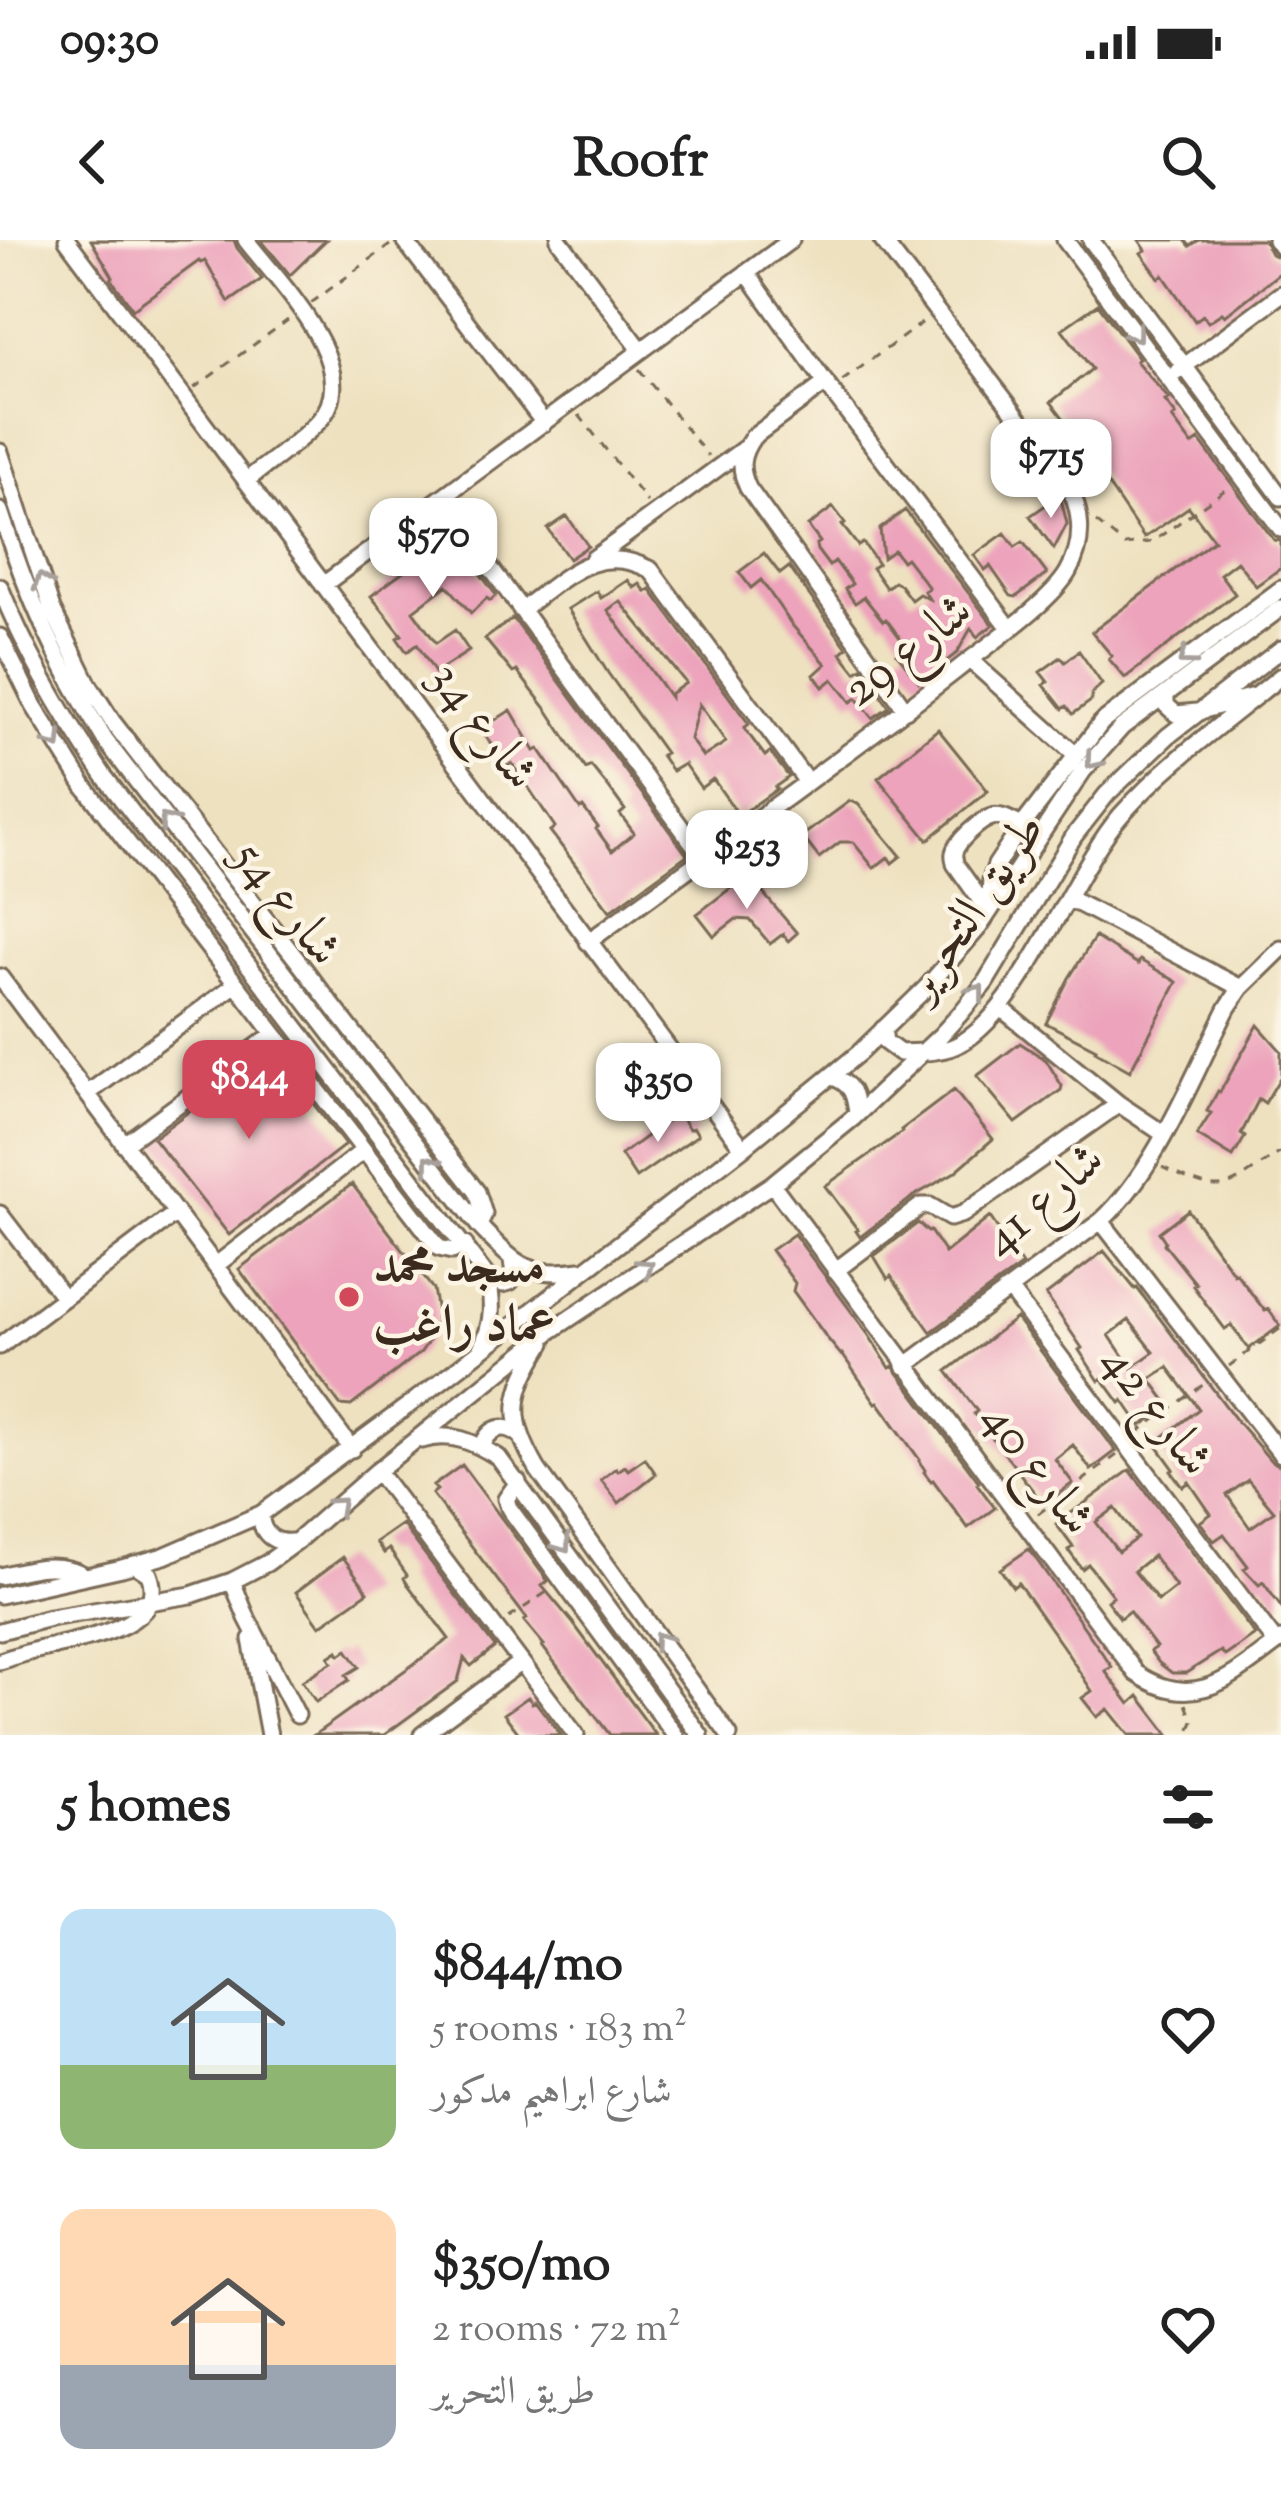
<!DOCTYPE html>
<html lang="en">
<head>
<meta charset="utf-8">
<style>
	:root { --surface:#fff; --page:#f2f2f2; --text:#222; --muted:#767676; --accent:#d1495b }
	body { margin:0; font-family:"Sorts Mill Goudy",Amiri,serif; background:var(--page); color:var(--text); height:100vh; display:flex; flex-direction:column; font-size:45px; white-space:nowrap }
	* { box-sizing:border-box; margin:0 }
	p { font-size:39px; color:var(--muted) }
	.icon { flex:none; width:66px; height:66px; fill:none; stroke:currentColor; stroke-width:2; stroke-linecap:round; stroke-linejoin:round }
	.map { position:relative; height:1495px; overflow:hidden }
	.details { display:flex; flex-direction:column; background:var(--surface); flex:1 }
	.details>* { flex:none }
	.price { position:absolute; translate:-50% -102px; padding:0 27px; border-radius:24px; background:#fff; color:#222; font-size:39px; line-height:78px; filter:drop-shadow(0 3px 6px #0008) }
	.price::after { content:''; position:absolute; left:50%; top:72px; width:36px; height:27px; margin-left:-18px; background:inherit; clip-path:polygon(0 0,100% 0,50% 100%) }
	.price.current { background:var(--accent); color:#fff }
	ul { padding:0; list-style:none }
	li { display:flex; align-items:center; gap:36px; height:300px; padding:0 60px }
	li span { display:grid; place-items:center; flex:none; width:336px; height:240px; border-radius:24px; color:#555 }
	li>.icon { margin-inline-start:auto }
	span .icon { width:144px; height:144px; fill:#fffc; stroke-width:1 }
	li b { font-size:51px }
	h2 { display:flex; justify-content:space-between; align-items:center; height:144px; padding:0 60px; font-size:51px }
	.status { display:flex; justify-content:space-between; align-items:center; height:84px; padding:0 60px; background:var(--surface); direction:ltr }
	.status svg { height:33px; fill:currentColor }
	header { display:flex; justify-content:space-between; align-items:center; height:156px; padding:0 60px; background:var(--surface); font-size:54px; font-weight:700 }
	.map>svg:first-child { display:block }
</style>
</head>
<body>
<div class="status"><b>09:30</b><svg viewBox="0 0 49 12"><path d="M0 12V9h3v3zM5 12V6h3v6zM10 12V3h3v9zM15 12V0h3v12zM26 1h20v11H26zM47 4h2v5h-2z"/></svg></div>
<header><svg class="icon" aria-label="back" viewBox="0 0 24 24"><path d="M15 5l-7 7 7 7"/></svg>Roofr<svg class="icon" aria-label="search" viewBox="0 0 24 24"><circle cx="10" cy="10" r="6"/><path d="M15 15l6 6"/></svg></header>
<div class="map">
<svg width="1281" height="1495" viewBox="0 0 1281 1495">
	<rect width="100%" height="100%" fill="#fcf5e5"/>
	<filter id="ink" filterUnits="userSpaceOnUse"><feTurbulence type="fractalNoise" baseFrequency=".00833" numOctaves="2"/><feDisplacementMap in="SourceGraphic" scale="24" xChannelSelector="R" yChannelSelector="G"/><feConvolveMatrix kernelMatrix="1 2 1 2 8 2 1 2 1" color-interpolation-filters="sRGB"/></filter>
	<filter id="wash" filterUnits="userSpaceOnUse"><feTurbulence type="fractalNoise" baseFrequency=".004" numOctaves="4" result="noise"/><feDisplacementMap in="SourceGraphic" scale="48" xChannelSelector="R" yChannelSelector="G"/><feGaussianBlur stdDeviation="2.7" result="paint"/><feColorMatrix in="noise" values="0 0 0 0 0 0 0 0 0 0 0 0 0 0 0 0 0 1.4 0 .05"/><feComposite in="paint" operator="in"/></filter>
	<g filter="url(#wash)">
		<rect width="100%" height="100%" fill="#eee1c0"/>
		<g id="blocks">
			<path fill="#eca3bb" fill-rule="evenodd" d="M91,0H234L237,8L262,39L229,62L205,21L201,23L199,21L133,69L111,39L113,37Z
				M261,0H326L290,35Z
				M1139,0H1185L1190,6L1199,0H1264L1271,14L1281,19V32L1225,76L1222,73L1208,82L1203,75L1195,81L1163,35L1159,38L1141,13L1146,10Z
				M1098,64L1139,119L1136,121L1169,159L1165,161L1176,175L1172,178L1192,205L1199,200L1274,300L1281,301V328L1256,346L1237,321L1220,334L1235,354L1125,438L1109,419L1112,416L1092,392L1214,300L1189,267L1144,298L1089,217L1086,219L1076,205L1081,201L1051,162L1092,129L1062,89Z
				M1060,255L1067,284L1054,309L1030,276Z
				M833,267L845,283L842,285L858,306L863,303L878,324L872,328L886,348L894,342L900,345L911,360L919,354L929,359L924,351L929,348L906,318L902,321L894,310L883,318L880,289L905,270L993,385L977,397L971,388L957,413L919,442L897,414L907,407L886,379L883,381L864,357L855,363L845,349L852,344L835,321L829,326L817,310L816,305L820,302L808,286Z
				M567,276L588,306L569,319L548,289Z
				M1005,293L1015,307L1023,302L1047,334L1016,357L1011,356L990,326L985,330L974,315Z
				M452,296L496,355L490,361L487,358L471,373L447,345L413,371L436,403L455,390L469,411L435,433L417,404L407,412L397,398L402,395L371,356Z
				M764,313L780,334L789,327L847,408L841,413L856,432L862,428L889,467L873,478L857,458L851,462L833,439L823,447L814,435L826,424L792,385L761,340L751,348L739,332Z
				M628,340L634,348L640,344L646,352L650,349L749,484L744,488L765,516L770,512L789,537L775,547L777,549L739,576L713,539L701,548L684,524L672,531L661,515L665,513L608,433L568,369L597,351L601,358ZM620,361L686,443L670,454V457L608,370ZM699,464L726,502L703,517L690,499Z
				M513,378L687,615L610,671L550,591L555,587L512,523L506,527L481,489L511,470L535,511L539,509L580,569L583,567L598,587L596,589L612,611L634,593L620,574L625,570L609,548L591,526L586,529L548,471L517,431L513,433L485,399Z
				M1079,411L1102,444L1092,453L1091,461L1073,474L1067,466L1063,469L1044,445L1048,442L1040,432L1061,417L1065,422Z
				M938,489L988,551L928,600L878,538Z
				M850,561L858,564L901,616L892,623L888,617L874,628L853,602H840L819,618L802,596Z
				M752,640L797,693L788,701L783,694L770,704L750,680L736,679L714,696L697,674L740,641Z
				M1095,697L1138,724L1140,720L1177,742L1130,831L1095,811L1096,809L1046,783L1069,738Z
				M1258,785L1281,811V836L1265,863L1259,859L1241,894L1245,897L1233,917L1197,895L1211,873L1207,871L1218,851L1220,852Z
				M1020,803L1046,820L1062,846L1061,850L1016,883L977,836Z
				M272,810L345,905L229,995L153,898Z
				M954,850L993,899L955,932L914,956L860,997L856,991L858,990L825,946L902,892L901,890Z
				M678,873L689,889L694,888L698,895L636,938L621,915Z
				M352,944L433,1049L437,1072L435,1091L421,1112L351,1166L340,1165L239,1029Z
				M1188,970L1234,1034L1236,1033L1265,1071L1268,1069L1280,1086L1249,1109L1231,1085L1225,1089L1207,1065L1193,1046L1196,1044L1164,1004L1165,1001L1159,992Z
				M990,977L1022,1025L931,1092L891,1036L888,1039L874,1016L918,983L928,992L930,991L945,1013Z
				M794,994L868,1094L890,1128L893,1126L979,1242L977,1244L995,1268L968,1288L933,1240L931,1241L924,1232L925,1230L919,1221L920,1220L878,1162L876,1163L842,1114L841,1115L827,1098L793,1051L795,1043L771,1010Z
				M1104,1011L1135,1049L1137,1048L1237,1181L1271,1221L1281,1226V1367L1263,1342L1259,1345L1244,1329L1248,1326L1224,1294L1214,1301L1200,1282L1211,1274L1189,1242L1183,1247L1171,1231L1174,1229L1155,1203L1199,1169L1168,1127L1150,1139L1170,1166L1141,1186L1123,1160L1120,1163L1102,1138L1099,1141L1079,1110L1082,1108L1046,1055ZM1129,1080L1154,1112L1131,1128L1109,1095ZM1248,1240L1274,1271L1250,1288L1227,1255Z
				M1016,1078L1116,1211L1091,1230L1073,1205L1055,1219L1073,1243L1044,1265L974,1174L977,1171L947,1131Z
				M645,1218L656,1234L619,1263L601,1240L616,1228L618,1231L625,1226L628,1230Z
				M462,1225L548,1341L542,1346L573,1383L656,1495H610L542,1406L544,1405L524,1381L527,1379L432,1254L437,1250L433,1246Z
				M1130,1230L1255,1395L1225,1416L1221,1411L1186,1433H1172L1159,1423L1150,1411L1156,1407L1129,1371L1120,1378L1107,1361L1113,1356L1088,1324L1082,1329L1068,1310L1073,1307L1056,1284ZM1115,1268L1137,1298L1118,1312L1096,1282ZM1153,1316L1176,1347L1158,1361L1134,1331Z
				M402,1284L495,1407L471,1426L464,1418L458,1441L384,1495H314L449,1399L406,1342L404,1338L407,1335L389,1309L384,1313L376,1302Z
				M1029,1309L1112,1427L1105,1431L1130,1464L1139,1456L1169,1495H1129L1108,1469L1097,1477L1082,1458L1092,1451L1064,1408L1018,1343L1013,1347L1000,1329Z
				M343,1317L368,1352L320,1386L296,1352Z
				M347,1410L359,1427L346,1435L349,1440L316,1462L302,1441L332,1422L329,1417L338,1411L340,1415Z
				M528,1457L532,1463L535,1461L561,1495H520L504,1474Z"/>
		</g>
	</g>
	<g filter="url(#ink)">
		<use href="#blocks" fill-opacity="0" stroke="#7a6a57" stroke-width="3"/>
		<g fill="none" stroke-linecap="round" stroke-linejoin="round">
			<g stroke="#7a6a57" stroke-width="21">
				<path id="minor" d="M67,0L743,908
					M246,0C278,42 368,130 318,182C297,204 269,222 246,241
					M404,0L544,183
					M559,0L641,110
					M1065,0L1281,289
					M1091,0L1281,257
					M1276,0L1281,7
					M747,33L830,149L1010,388
					M1178,131L1281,54
					M826,143L753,197C740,215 739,229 748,248L906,470
					M0,212L52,369L89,445L112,481L477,952L484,974L479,986
					M440,259L703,617
					M0,271C28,358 57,423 105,500L479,986C515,1023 525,1038 580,1030
					M593,319L745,208
					M323,345L791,0
					M0,347C27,415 63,476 104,536L487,1037C494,1063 493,1084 481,1108
					M521,370C564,339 596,301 651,330L807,542
					M0,397L34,466L84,546L439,1008L452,1011L465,1005
					M970,420L1075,514
					M1170,451L1166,455V465L1176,474L1197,472L1250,457
					M1068,658L1241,748
					M989,670L991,640L996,625L1022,586L1102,482L1281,349
					M989,672L955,624C955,620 953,617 954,613C956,602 980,580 992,577C1002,574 1012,582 1022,586
					M588,702C712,611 837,523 958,429C987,406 1051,362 1068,332C1086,301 1082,267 1064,237L882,0
					M0,737L352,1209
					M1001,768L1119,864L1164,894
					M883,789L885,802L900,813C918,812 939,813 955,806C1019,778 1072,631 1121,575C1168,522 1226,481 1281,436
					M832,837C852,843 855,855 857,874
					M87,854L236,744
					M124,904L274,794
					M772,944L1136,1433C1196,1474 1233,1435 1281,1400
					M0,974L64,1058
					M1101,981L1281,1214
					M215,1026L363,911
					M835,1031L921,966H930L950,978L963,974L1119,864
					M487,1037L503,1044L510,1042L514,1036L512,1020
					M1009,1049L1276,1403
					M543,1103C511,1154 507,1177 538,1230L729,1495
					M0,1106L176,973
					M905,1126L1101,981C1157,930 1193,835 1228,767L1241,748L1281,709
					M422,1200C450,1191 474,1202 498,1217L700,1495
					M482,1207C489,1188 503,1182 520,1195
					M377,1231L576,1495
					M518,1242L506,1259L509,1268L675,1495
					M261,1274C260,1296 278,1306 297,1301
					M0,1336C28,1329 55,1321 82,1334
					M232,1341L247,1378L297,1475
					M0,1355L122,1328L164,1316L261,1274L440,1142L743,908L859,813L927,747L979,687L1083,531L1122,487L1281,368
					M0,1391L50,1378L191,1355L232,1341L267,1323L297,1301L377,1231L552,1090L772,944L853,878L940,796L960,774L985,743L1074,596L1107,554L1168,496L1281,409
					M251,1399L269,1495
					M0,1421C15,1416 31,1411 46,1408C79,1400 170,1387 149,1334L134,1324
					M422,1495L521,1422"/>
			</g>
			<path stroke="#7a6a57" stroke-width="3" stroke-dasharray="9 9" stroke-linecap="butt" d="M311,63L390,5
				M639,129L708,216
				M842,141L926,80
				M194,148L288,80
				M579,175L647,262
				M1096,282L1125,305L1152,302L1229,247
				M1162,927C1228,958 1222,950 1281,912
				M1229,1126L1281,1088
				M1137,1193L1207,1142
				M1038,1274L1117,1215
				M509,1378L551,1349
				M1186,1464L1193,1482L1187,1495"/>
			<use href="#minor" stroke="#fff" stroke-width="15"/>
		</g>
		<defs><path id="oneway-chevron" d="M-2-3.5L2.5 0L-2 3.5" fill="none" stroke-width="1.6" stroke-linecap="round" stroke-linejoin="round" transform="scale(3)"/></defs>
		<g stroke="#a79f9a">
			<use href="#oneway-chevron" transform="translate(1135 94) rotate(53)"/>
			<use href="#oneway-chevron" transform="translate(42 341) rotate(-109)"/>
			<use href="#oneway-chevron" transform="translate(1186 418) rotate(144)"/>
			<use href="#oneway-chevron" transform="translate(55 501) rotate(58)"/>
			<use href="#oneway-chevron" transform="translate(1093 521) rotate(130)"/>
			<use href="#oneway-chevron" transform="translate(167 581) rotate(-128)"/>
			<use href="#oneway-chevron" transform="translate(977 752) rotate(-52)"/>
			<use href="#oneway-chevron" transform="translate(431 923) rotate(-128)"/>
			<use href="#oneway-chevron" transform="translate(646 1027) rotate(-34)"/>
			<use href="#oneway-chevron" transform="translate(338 1265) rotate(-42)"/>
			<use href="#oneway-chevron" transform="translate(563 1305) rotate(54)"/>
			<use href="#oneway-chevron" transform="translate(661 1400) rotate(-126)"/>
		</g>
	</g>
	<circle fill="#d1495b" stroke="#fcf5e5" stroke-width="4.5" cx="349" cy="1057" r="12"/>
	<g text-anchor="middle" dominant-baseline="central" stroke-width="9" stroke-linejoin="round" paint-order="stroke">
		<g font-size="51" fill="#3b2a1e" stroke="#fcf5e5">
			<text transform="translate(909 412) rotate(-38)">شارع 29</text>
			<text transform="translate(481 487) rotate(53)">شارع 34</text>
			<text transform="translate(285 665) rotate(52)">شارع 54</text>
			<text transform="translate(976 668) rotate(-56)">طريق التحرير</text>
			<text transform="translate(1045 961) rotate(-41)">شارع 41</text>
			<text transform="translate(1155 1172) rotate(53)">شارع 42</text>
			<text transform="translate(1036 1230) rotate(53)">شارع 40</text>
		</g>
		<g font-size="51" font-weight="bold" fill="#3b2a1e" stroke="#fcf5e5" text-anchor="start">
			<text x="373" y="1028">مسجد محمد<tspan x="373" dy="59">عماد راغب</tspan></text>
		</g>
	</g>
</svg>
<b class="price" style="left:1051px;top:281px">$715</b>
<b class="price" style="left:433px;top:360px">$570</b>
<b class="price" style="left:747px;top:672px">$253</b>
<b class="price current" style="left:249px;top:902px">$844</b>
<b class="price" style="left:658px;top:905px">$350</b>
</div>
<section class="details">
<h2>5 homes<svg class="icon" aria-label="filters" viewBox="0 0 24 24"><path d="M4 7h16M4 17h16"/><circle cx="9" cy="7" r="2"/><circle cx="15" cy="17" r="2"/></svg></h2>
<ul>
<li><span style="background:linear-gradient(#bfe0f5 65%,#8fb573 0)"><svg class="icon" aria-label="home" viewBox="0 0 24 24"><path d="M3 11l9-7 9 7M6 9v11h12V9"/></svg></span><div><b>$844/mo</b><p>5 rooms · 183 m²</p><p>شارع ابراهيم مدكور</p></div><svg class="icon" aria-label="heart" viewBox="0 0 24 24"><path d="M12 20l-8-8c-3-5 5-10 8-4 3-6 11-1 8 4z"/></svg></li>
<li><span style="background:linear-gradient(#ffd9b3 65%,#9aa5b1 0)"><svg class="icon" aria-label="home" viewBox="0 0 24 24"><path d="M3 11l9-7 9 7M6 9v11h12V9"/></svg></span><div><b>$350/mo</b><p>2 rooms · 72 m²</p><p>طريق التحرير</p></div><svg class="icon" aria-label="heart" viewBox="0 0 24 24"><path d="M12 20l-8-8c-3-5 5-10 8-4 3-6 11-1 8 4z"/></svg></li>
</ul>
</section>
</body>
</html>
